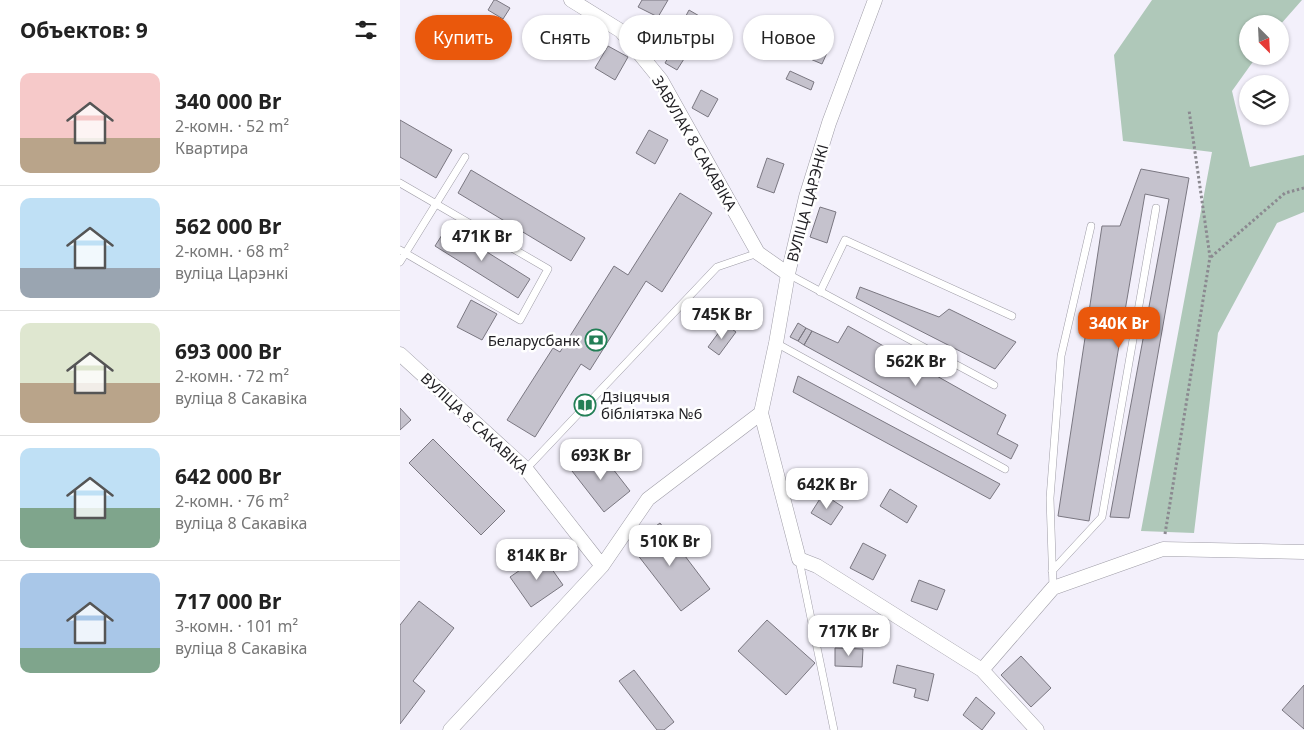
<!DOCTYPE html>
<html lang="ru">
<head>
<meta charset="utf-8">
<style>
	:root { --surface:#fff; --page:#f6f6f6; --text:#222; --muted:#767676; --line:#e0e0e0; --accent:#ea580c }
	body { margin:0; font-family:"Noto Sans",sans-serif; background:var(--page); color:var(--text); height:100vh; display:flex; flex-direction:column; font-size:19px; white-space:nowrap }
	* { box-sizing:border-box; margin:0 }
	p { font-size:16px; color:var(--muted) }
	.icon { flex:none; width:28px; height:28px; fill:none; stroke:currentColor; stroke-width:2; stroke-linecap:round; stroke-linejoin:round }
	.map { position:relative; flex:1; overflow:hidden }
	.drawer { display:flex; flex-direction:column; background:var(--surface); width:400px }
	.drawer>* { flex:none }
	.guide { position:absolute; left:15px; top:15px; width:475px; height:45px; display:flex; gap:10px }
	.needle { width:32px; rotate:156deg }
	.fabs { position:absolute; left:839px; top:15px; display:grid; gap:10px }
	.fabs a { display:grid; place-items:center; width:50px; height:50px; border-radius:50%; background:var(--surface); box-shadow:0 1px 4px #0004; font-size:25px }
	.price { position:absolute; translate:-50% -42px; padding:0 11px; border-radius:10px; background:#fff; color:#222; font-size:16px; line-height:32px; filter:drop-shadow(0 1px 2px #0008) }
	.price::after { content:''; position:absolute; left:50%; top:30px; width:15px; height:11px; margin-left:-8px; background:inherit; clip-path:polygon(0 0,100% 0,50% 100%) }
	.price.selected { background:var(--accent); color:#fff }
	ul { padding:0; list-style:none }
	li { display:flex; align-items:center; gap:15px; height:125px; padding:0 20px }
	li+li { border-top:1px solid var(--line) }
	li span { display:grid; place-items:center; flex:none; width:140px; height:100px; border-radius:10px; color:#555 }
	li>.icon { margin-inline-start:auto }
	span .icon { width:60px; height:60px; fill:#fffc; stroke-width:1 }
	li b { font-size:21px }
	h2 { display:flex; justify-content:space-between; align-items:center; height:60px; padding:0 20px; font-size:21px }
	.tag { padding:0 18px; border-radius:22px; background:var(--surface); box-shadow:0 1px 4px #0004; font-size:18px; line-height:45px }
	.tag.selected { background:var(--accent); color:#fff }
	main { display:flex; flex:1; min-height:0 }
	.map>svg:first-child { display:block }
</style>
</head>
<body>
<main>
<section class="drawer">
<h2>Объектов: 9<svg class="icon" aria-label="filters" viewBox="0 0 24 24"><path d="M4 7h16M4 17h16"/><circle cx="9" cy="7" r="2"/><circle cx="15" cy="17" r="2"/></svg></h2>
<ul>
<li><span style="background:linear-gradient(#f6c9c9 65%,#b9a48a 0)"><svg class="icon" aria-label="home" viewBox="0 0 24 24"><path d="M3 11l9-7 9 7M6 9v11h12V9"/></svg></span><div><b>340 000 Br</b><p>2-комн. · 52 m²</p><p>Квартира</p></div></li>
<li><span style="background:linear-gradient(#bfe0f5 70%,#9aa5b1 0)"><svg class="icon" aria-label="home" viewBox="0 0 24 24"><path d="M3 11l9-7 9 7M6 9v11h12V9"/></svg></span><div><b>562 000 Br</b><p>2-комн. · 68 m²</p><p>вуліца Царэнкі</p></div></li>
<li><span style="background:linear-gradient(#dfe7d0 60%,#b9a48a 0)"><svg class="icon" aria-label="home" viewBox="0 0 24 24"><path d="M3 11l9-7 9 7M6 9v11h12V9"/></svg></span><div><b>693 000 Br</b><p>2-комн. · 72 m²</p><p>вуліца 8 Сакавіка</p></div></li>
<li><span style="background:linear-gradient(#bfe0f5 60%,#7fa58c 0)"><svg class="icon" aria-label="home" viewBox="0 0 24 24"><path d="M3 11l9-7 9 7M6 9v11h12V9"/></svg></span><div><b>642 000 Br</b><p>2-комн. · 76 m²</p><p>вуліца 8 Сакавіка</p></div></li>
<li><span style="background:linear-gradient(#a9c7e8 75%,#7fa58c 0)"><svg class="icon" aria-label="home" viewBox="0 0 24 24"><path d="M3 11l9-7 9 7M6 9v11h12V9"/></svg></span><div><b>717 000 Br</b><p>3-комн. · 101 m²</p><p>вуліца 8 Сакавіка</p></div></li>
</ul>
</section>
<div class="map">
<svg width="904" height="730" viewBox="0 0 904 730">
	<rect width="100%" height="100%" fill="#f3f0fb"/>
	<path fill="#afc8b9" d="M752,0H902L880,25V24H848V56H857L832,91L850,167L904,155V212L877,223L818,333L794,533L741,531L812,152L723,141L714,55Z"/>
	<path fill="#c5c2cd" stroke="#7a7781" d="M94,0H96L110,8L103,19L88,10Z
		M242,0H268L258,17L238,7Z
		M289,10L301,17L290,38L278,31Z
		M417,38L431,44L422,64L408,58Z
		M277,43L289,51L277,70L265,63Z
		M208,46L228,57L215,80L195,68Z
		M390,71L414,82L411,90L386,79Z
		M301,90L318,99L308,117L292,108Z
		M0,120L52,150L36,178L0,157Z
		M249,130L268,140L255,164L236,153Z
		M367,158L384,164L374,193L357,187Z
		M741,169L789,178L729,518L710,517L769,199L745,194L689,521L658,516L702,226H720Z
		M71,170L185,238L171,261L58,193Z
		M280,193L312,213L262,292L246,281L190,370L181,364L135,437L107,420L153,348L160,352L214,266L228,275Z
		M420,207L436,212L427,243L410,237Z
		M47,227L130,279L118,298L35,246Z
		M460,287L539,317L549,309L616,342L595,369L456,298Z
		M71,300L97,314L82,340L57,327Z
		M398,323L406,328L398,341L390,337Z
		M325,324L336,332L319,355L308,347Z
		M448,326L606,415L597,434L618,445L611,459L404,345L412,331L438,343Z
		M406,328L412,331L404,345L398,341Z
		M398,376L600,484L590,499L393,392Z
		M0,408L11,420L0,430Z
		M33,439L105,511L81,535L9,463Z
		M199,451L230,491L204,512L172,471Z
		M490,489L517,506L507,523L480,506Z
		M423,494L443,507L431,525L411,513Z
		M260,523L310,589L281,611L230,545Z
		M463,543L486,555L473,580L450,568Z
		M142,555L163,585L131,607L110,577Z
		M519,580L545,590L537,610L511,601Z
		M19,601L54,628L13,681L25,691L0,724V625Z
		M367,620L415,663L386,695L338,651Z
		M435,648L463,649L462,667L435,666Z
		M621,656L651,688L631,707L601,675Z
		M497,665L534,674L528,701L514,697L516,689L493,683Z
		M234,670L274,722L264,730H257L219,681Z
		M904,685V729L882,710Z
		M576,697L595,713L582,730L563,715Z"/>
	<g fill="none" stroke-linecap="round" stroke-linejoin="round">
		<g stroke="#9f9da7" stroke-width="8">
			<path id="service" d="M0,183L148,269L120,320L0,250
				M0,262L65,157
				M388,274L594,385
				M420,292L445,240L612,316
				M376,343L605,469
				M126,469L317,267L358,253
				M399,560L434,730
				M652,571L702,517L756,208
				M653,588L650,498L661,356L691,226"/>
		</g>
		<g stroke="#9f9da7" stroke-width="15">
			<path id="minor" d="M171,0L221,31L261,80L358,253L388,274
				M475,0L429,123L406,197L388,274L376,343L361,413L399,559L417,566L582,670L637,730
				M0,354L126,469L202,566
				M582,670L653,588L763,549L904,552
				M50,730L202,566L248,499L361,413"/>
		</g>
		<path stroke="#8b8990" stroke-width="3" stroke-dasharray="2.5 2.5" stroke-linecap="butt" d="M811,257L885,193L904,188
			M765,534L810,257L789,110"/>
		<use href="#service" stroke="#fff" stroke-width="7"/>
		<use href="#minor" stroke="#fff" stroke-width="14"/>
	</g>
	<defs>
		<g id="bank-ring" transform="scale(1.125)"><circle r="9.5" fill="#fff" stroke="#227f56" stroke-width="1.5"/><path d="M-6-4H6V4H-6ZM0-2.3a2.3 2.3 0 1 0 0 4.6a2.3 2.3 0 1 0 0-4.6Z" fill="#227f56"/></g>
		<g id="library-ring" transform="scale(1.125)"><circle r="9.5" fill="#fff" stroke="#227f56" stroke-width="1.5"/><path d="M-6-4Q-3-5.5-.7-3.5V5Q-3 3-6 4ZM6-4Q3-5.5 .7-3.5V5Q3 3 6 4Z" fill="#227f56"/></g>
	</defs>
	<g fill-rule="evenodd">
		<use href="#bank-ring" x="196" y="340"/>
		<use href="#library-ring" x="185" y="405"/>
	</g>
	<g text-anchor="middle" dominant-baseline="central" stroke-width="5" stroke-linejoin="round" paint-order="stroke">
		<g font-size="15" fill="#201f23" stroke="#fff">
			<text transform="translate(295 143) rotate(60)">ЗАВУЛАК 8 САКАВІКА</text>
			<text transform="translate(407 203) rotate(-75)">ВУЛІЦА ЦАРЭНКІ</text>
			<text transform="translate(75 423) rotate(43)">ВУЛІЦА 8 САКАВІКА</text>
		</g>
		<g font-size="15" fill="#201f23" stroke="#fff" text-anchor="end">
			<text x="180" y="340">Беларусбанк</text>
			<text x="201" y="396" text-anchor="start">Дзіцячыя<tspan x="201" dy="17">бібліятэка №6</tspan></text>
		</g>
	</g>
</svg>
<div class="fabs">
<a><svg class="needle" viewBox="-14 -14 28 28"><path d="M0-13l5 13h-10z" fill="#e53935"/><path d="M0 13l5-13h-10z" fill="#767676"/></svg></a>
<a><svg class="icon" aria-label="layers" viewBox="0 0 24 24"><path d="M12 4l9 5-9 5-9-5zM3 14l9 5 9-5"/></svg></a>
</div>
<b class="price" style="left:82px;top:262px">471K Br</b>
<b class="price" style="left:322px;top:340px">745K Br</b>
<b class="price selected" style="left:719px;top:349px">340K Br</b>
<b class="price" style="left:516px;top:387px">562K Br</b>
<b class="price" style="left:201px;top:481px">693K Br</b>
<b class="price" style="left:427px;top:510px">642K Br</b>
<b class="price" style="left:270px;top:567px">510K Br</b>
<b class="price" style="left:137px;top:581px">814K Br</b>
<b class="price" style="left:449px;top:657px">717K Br</b>
<div class="guide">
<a class="tag selected">Купить</a>
<a class="tag">Снять</a>
<a class="tag">Фильтры</a>
<a class="tag">Новое</a>
</div>
</div>
</main>
</body>
</html>
